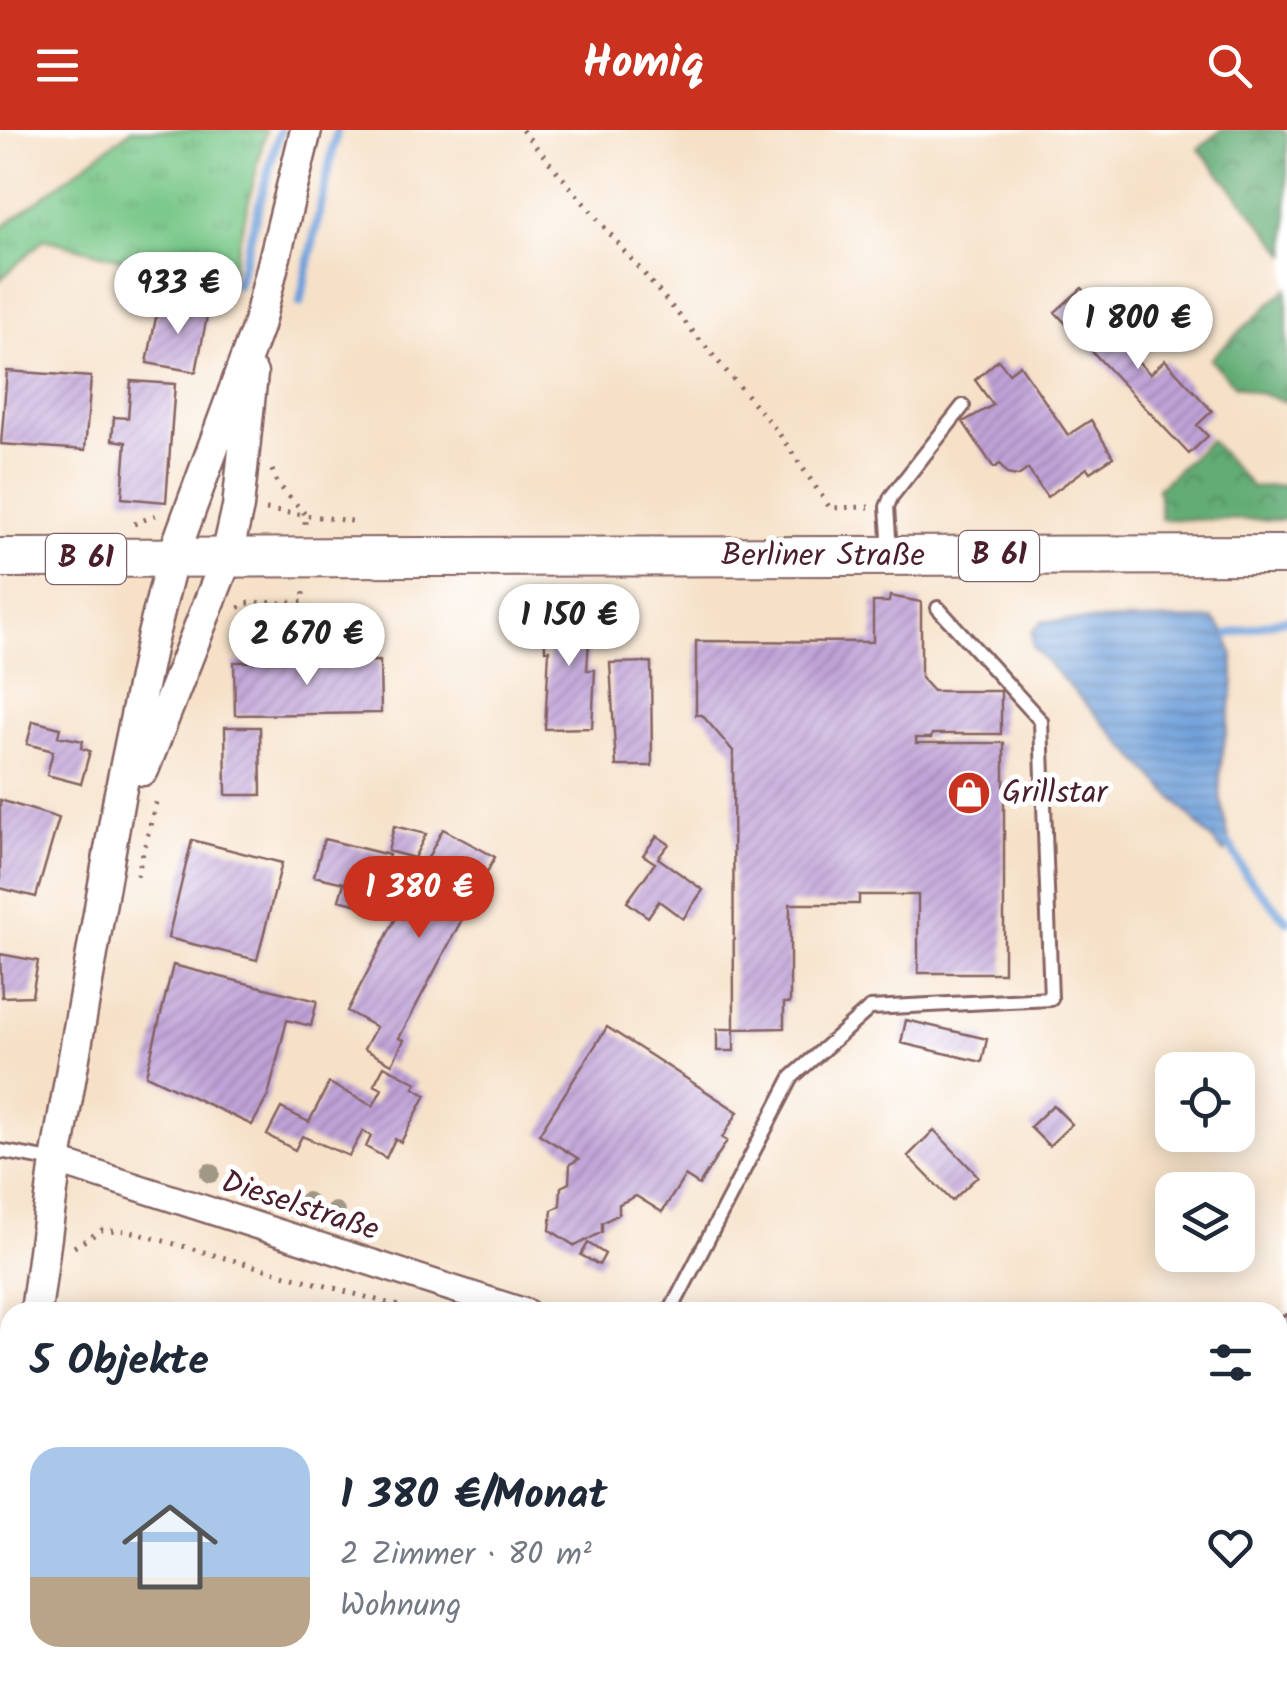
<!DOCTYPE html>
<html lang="de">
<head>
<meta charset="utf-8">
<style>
	:root { --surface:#fff; --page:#f2f2f3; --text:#1f2937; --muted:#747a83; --line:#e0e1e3; --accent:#c8321e }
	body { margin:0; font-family:Kalam,sans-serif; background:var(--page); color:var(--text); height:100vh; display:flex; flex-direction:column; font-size:38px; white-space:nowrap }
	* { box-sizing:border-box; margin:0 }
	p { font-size:32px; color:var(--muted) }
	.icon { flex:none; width:55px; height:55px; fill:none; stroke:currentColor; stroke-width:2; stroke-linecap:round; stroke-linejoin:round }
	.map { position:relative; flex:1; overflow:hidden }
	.drawer { position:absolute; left:0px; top:1172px; width:1288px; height:392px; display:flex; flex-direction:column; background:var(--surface); border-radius:30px 30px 0 0; box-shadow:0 5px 25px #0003 }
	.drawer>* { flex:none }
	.fabs { position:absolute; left:1155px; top:922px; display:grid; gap:20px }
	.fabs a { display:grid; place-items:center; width:100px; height:100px; border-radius:20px; background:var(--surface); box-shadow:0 5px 25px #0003; font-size:50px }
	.price { position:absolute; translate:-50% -85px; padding:0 22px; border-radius:35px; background:#fff; color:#222; font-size:32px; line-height:65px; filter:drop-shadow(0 2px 5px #0008) }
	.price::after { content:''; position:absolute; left:50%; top:60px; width:30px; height:22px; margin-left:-15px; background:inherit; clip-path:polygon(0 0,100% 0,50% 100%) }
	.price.selected { background:var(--accent); color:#fff }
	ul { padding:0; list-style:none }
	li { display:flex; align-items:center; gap:30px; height:250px; padding:0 30px }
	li+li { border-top:2px solid var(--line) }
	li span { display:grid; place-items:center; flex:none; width:280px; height:200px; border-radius:30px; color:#555 }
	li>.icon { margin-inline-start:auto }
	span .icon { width:120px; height:120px; fill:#fffc; stroke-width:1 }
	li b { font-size:42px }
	h2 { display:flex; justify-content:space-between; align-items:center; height:120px; padding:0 30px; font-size:42px }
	header { display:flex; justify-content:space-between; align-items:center; height:130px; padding:0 30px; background:var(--accent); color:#fff; font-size:45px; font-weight:700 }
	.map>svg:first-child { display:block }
</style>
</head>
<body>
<header><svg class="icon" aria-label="menu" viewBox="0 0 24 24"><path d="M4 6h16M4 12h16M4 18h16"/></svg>Homiq<svg class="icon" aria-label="search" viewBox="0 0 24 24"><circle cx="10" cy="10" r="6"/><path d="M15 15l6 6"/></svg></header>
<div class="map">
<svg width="1287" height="1564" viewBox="0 0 1287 1564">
	<defs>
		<pattern id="grass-tufts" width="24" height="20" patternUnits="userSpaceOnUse" patternTransform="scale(2.5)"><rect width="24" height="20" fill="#79c889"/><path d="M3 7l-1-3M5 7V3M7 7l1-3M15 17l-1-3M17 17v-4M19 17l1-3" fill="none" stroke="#6aab76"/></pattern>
		<pattern id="forest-crowns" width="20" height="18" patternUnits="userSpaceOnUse" patternTransform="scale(2.5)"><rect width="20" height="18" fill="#62ac75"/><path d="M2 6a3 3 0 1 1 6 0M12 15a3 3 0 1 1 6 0" fill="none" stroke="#538b60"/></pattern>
		<pattern id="water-rules" width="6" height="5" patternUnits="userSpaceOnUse" patternTransform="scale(2.5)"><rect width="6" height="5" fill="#70a0da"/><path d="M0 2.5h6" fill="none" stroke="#5e82b1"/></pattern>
		<pattern id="building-hatch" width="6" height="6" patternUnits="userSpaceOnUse" patternTransform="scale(2.5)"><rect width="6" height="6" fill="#c0a3d8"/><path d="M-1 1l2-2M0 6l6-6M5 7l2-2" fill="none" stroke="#9e84af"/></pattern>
	</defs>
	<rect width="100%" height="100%" fill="#fff"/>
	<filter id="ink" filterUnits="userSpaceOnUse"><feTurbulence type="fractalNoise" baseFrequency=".01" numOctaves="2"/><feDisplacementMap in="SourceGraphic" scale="20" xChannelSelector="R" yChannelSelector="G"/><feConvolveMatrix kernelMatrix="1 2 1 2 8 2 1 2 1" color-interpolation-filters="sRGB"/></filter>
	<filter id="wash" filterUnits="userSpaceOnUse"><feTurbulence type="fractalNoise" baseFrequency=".0048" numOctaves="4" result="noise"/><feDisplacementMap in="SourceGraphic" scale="40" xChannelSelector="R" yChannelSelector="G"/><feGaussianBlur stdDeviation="2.25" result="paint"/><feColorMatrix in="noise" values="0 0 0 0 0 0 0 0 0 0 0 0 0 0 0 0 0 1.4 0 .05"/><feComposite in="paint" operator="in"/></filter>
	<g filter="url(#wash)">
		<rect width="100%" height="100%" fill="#f6e1c8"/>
		<path fill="url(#grass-tufts)" stroke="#62745a" stroke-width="2.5" d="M131,0H266L228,157L44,109L0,150V99Z
			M10,1490V1555H199L203,1564H0V1520Z"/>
		<path fill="url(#forest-crowns)" stroke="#566650" stroke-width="2.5" d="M1221,0H1283L1287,4V125L1199,19Z
			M1287,158V272L1235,256L1210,229Z
			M1210,310L1252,357L1287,355V390L1161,389L1158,358Z"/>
		<path fill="url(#water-rules)" stroke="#5d6082" stroke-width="2.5" d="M1213,489C1258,530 1216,607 1220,661C1221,679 1227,697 1230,715L1224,723L1033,517L1032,502L1042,491Z"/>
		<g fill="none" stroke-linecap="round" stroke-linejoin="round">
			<path stroke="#70a0da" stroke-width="9" d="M237,155L280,0
				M300,173L337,0
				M1229,504L1287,489
				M1230,715L1246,745L1287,791"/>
		</g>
		<g id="blocks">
			<path fill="url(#building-hatch)" d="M1082,158L1140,221L1134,227L1150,244L1165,230L1212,281L1197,295L1208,306L1189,324L1055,182Z
				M159,172L208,181L196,242L147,233Z
				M998,230L1009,243L1020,235L1068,305L1091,290L1113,327L1090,342L1087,338L1047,367L1028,339L1018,346L1007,344L1000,334L994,338L963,292L993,275L975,250Z
				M7,241L91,247L85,320L1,314Z
				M131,251L175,254L166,372L122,368L126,312L112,310L114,287L128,288Z
				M890,466L921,472V548L933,561H1001V604H932L931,608H916V613H1004V843H918V765H859V774H790V873H784V898L734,899L733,621L702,585H696V511L873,512V472H889Z
				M575,473V482H591L587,540H595L592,598L545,599L549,520H545L544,483L553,482V476L560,474Z
				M380,531L381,583L235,585L234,532Z
				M651,532L652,636H616L610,533Z
				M33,591L60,598L58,606L83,611L81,618L90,621L81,654L47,645L53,621L27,614Z
				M225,597H260L261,665H226Z
				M0,670L59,688L36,767L0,758Z
				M394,696L426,704L414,728L388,721Z
				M443,699L495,727L399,908L404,910L392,934L364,919L376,897L347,881Z
				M657,706L669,714L658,728L703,760L683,789L659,771L648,787L627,772L655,733L643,725Z
				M324,709L389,725L374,779L339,770L344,753L314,746Z
				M192,710L282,733L257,830L168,808Z
				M0,824L38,831L32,866L2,867Z
				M173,835L317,871L311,896L287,890L268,966L252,995L146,945Z
				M906,890L987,909L982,932L901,913Z
				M607,897L738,982L722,1008L727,1011L699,1055L685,1046L662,1082L636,1066L619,1074V1084L602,1093V1102L575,1116L550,1100L552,1080L560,1076L561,1057L569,1053L570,1034L579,1029L539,1004Z
				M717,899H734V921H717Z
				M384,936L417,953L414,958L426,965L401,1012L395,1009L386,1028L366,1017L371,1006L363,1001L349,1026L302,1006L295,1020L267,1005L281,978L309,992L329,953L373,976L382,959L374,955Z
				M1053,975L1072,994L1049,1016L1030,997Z
				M934,1000L978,1046L952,1071L908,1026Z
				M588,1113L605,1124L599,1135L581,1125Z
				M1287,1184V1297L1278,1276V1188Z
				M376,1555H517L519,1559L508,1564H380Z
				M758,1555H792L797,1564H743Z
				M914,1555H946L951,1564H899Z
				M1180,1555H1235L1239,1564H1184Z"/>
		</g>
	</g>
	<g filter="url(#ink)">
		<use href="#blocks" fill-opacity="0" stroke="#866362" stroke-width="2.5"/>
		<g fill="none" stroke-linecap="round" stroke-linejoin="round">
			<g stroke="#866362" stroke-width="18">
				<path id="service" d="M890,422L887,377L891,367L963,276
					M0,1021L56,1031
					M670,1182L792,947L870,878L1051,869L1041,591L938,478
					M1278,1446L1287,1445
					M1278,1554L1282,1564"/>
			</g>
			<g stroke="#866362" stroke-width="30">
				<path id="minor" d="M56,1031L525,1182
					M1090,1555L1097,1564"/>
			</g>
			<g stroke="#866362" stroke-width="35">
				<path id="tertiary" d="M143,640L226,430L238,377L252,244
					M36,1182L56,1031L119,668L152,509L172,429L258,196L306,0
					M0,1390L10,1348"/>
			</g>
			<g stroke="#866362" stroke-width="42">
				<path id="primary" d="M0,428L1287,425"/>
			</g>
			<path stroke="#866362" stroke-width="5" stroke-dasharray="2.5 8" stroke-linecap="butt" d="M522,0L778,302L830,378L869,377
				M272,340L277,353L305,384V398
				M266,380L359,392
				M134,394L156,385
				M239,478L244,473L303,472L304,459
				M137,746L158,665
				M74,1117L102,1100L128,1101L420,1182
				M0,1484L10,1441"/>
			<use href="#service" stroke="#fff" stroke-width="12"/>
			<use href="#minor" stroke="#fff" stroke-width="25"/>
			<use href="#tertiary" stroke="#fff" stroke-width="30"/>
			<use href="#primary" stroke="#fff" stroke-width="38"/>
		</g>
		<g fill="#a09784">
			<circle cx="210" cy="1043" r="10"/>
			<circle cx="307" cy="1072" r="10"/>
			<circle cx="335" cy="1082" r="10"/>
		</g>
	</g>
	<defs>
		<g id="shop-disc" transform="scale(2.25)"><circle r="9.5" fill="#c8321e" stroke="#fff"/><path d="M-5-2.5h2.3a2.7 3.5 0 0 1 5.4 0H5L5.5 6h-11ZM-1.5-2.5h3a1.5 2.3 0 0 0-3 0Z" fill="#fff"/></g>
	</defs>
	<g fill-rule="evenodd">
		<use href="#shop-disc" x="969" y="663"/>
	</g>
	<g text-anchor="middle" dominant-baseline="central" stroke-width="10" stroke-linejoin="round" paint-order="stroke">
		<g fill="#fff" stroke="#80626b" stroke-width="2.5">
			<rect x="959" y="401" width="80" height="50" rx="8"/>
			<rect x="46" y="404" width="80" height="50" rx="8"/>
		</g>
		<g font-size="30" font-weight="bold" fill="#4a1f2b">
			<text x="999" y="426">B 61</text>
			<text x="86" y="429">B 61</text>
		</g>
		<g font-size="32" fill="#4a1f2b" stroke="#fff">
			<text x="823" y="426">Berliner Straße</text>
			<text transform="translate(300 1077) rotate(18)">Dieselstraße</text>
		</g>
		<g font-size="32" fill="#4a1f2b" stroke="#fff" text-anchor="start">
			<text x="1002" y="663">Grillstar</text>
		</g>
	</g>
</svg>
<div class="fabs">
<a><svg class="icon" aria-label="locate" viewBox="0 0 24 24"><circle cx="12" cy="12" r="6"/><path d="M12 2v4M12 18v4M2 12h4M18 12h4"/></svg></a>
<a><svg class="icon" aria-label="layers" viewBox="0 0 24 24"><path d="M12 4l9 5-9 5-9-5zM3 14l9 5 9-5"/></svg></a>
</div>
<b class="price" style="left:178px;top:207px">933 €</b>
<b class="price" style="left:1138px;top:242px">1 800 €</b>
<b class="price" style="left:569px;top:539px">1 150 €</b>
<b class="price" style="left:307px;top:558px">2 670 €</b>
<b class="price selected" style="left:419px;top:811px">1 380 €</b>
<section class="drawer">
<h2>5 Objekte<svg class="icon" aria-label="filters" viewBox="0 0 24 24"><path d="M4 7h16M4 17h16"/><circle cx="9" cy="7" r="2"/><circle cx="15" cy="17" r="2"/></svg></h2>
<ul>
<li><span style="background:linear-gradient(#a9c7e8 65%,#b9a48a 0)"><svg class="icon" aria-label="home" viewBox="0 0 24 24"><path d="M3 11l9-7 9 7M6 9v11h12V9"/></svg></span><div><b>1 380 €/Monat</b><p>2 Zimmer · 80 m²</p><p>Wohnung</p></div><svg class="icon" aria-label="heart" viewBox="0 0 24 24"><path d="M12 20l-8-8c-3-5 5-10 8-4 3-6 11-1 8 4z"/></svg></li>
</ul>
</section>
</div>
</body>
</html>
